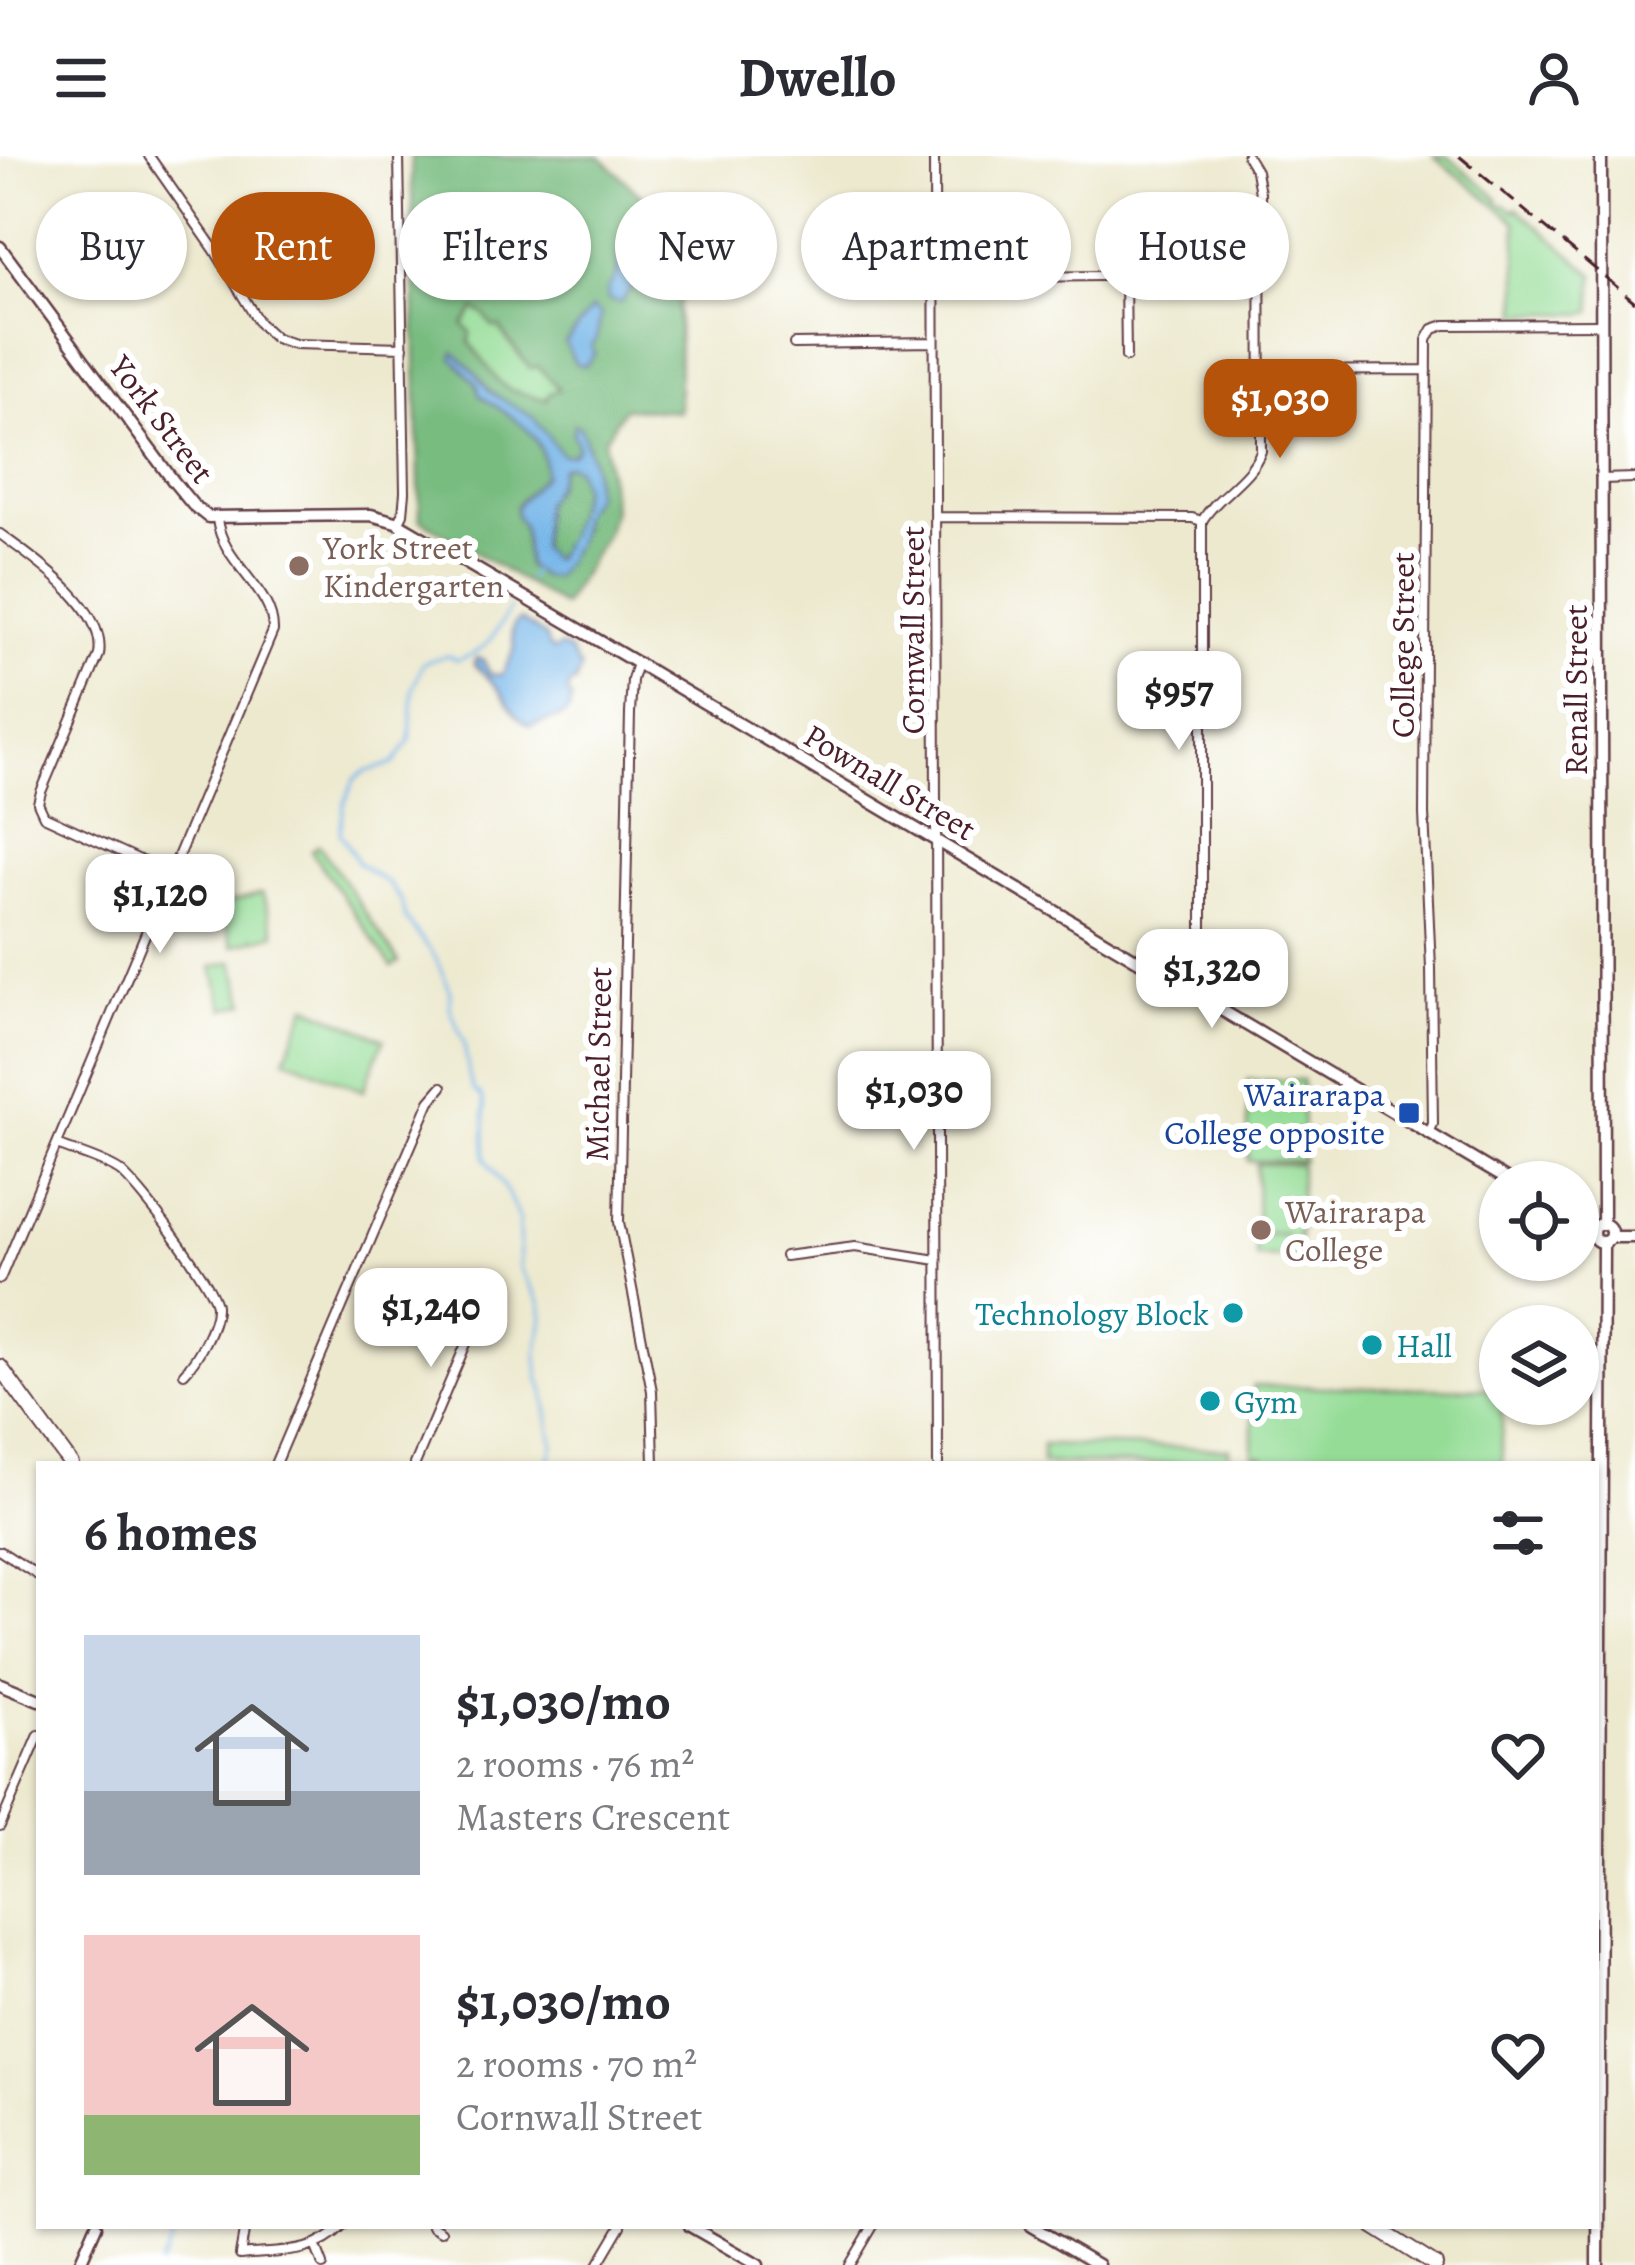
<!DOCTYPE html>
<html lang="en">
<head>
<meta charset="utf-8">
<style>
	:root { --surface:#fff; --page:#f2f2f3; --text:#2b2b33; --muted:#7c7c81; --accent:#b45309 }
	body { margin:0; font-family:Alegreya,serif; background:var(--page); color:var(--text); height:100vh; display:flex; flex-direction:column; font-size:45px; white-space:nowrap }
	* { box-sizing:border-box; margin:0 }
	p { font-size:39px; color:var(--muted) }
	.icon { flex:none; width:66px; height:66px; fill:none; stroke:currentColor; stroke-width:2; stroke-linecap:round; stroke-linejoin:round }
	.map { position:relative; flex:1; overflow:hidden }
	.details { position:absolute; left:36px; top:1305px; width:1563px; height:768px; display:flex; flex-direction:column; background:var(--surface); border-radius:0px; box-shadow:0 3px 9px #0004 }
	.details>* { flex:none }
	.banner { position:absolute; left:36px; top:36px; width:1563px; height:108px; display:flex; gap:24px }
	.tools { position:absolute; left:1479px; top:1005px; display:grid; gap:24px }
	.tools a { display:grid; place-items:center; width:120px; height:120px; border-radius:50%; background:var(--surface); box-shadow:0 3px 9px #0004; font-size:60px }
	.price { position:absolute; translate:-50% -102px; padding:0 27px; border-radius:24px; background:#fff; color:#222; font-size:39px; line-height:78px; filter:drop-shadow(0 3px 6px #0008) }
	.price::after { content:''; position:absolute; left:50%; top:72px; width:36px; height:27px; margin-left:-18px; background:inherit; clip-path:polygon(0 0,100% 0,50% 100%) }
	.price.active { background:var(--accent); color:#fff }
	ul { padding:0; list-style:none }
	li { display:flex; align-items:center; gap:36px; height:300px; padding:0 48px }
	li span { display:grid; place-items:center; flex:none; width:336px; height:240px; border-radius:0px; color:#555 }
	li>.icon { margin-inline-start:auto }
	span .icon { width:144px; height:144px; fill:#fffc; stroke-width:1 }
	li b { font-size:51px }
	h2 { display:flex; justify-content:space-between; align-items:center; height:144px; padding:0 48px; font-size:51px }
	.tag { padding:0 42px; border-radius:54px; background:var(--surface); box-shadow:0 3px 9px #0004; font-size:42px; line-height:108px }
	.tag.active { background:var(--accent); color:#fff }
	header { display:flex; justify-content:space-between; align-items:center; height:156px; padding:0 48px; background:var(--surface); font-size:54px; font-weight:700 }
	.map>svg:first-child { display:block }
</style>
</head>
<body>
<header><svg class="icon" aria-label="menu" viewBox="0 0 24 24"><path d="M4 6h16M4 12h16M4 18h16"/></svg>Dwello<svg class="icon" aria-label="person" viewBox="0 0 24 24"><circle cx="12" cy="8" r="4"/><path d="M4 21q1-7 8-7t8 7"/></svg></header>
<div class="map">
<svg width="1635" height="2109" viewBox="0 0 1635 2109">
	<rect width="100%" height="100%" fill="#fff"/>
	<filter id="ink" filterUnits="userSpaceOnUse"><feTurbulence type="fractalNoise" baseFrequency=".00833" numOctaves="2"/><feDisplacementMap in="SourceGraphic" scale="24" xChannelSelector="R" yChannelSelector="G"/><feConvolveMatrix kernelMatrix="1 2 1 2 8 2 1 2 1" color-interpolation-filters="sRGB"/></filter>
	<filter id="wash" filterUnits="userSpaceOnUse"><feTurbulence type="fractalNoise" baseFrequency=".004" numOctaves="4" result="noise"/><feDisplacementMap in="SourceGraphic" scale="48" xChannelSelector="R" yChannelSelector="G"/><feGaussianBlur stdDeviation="2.7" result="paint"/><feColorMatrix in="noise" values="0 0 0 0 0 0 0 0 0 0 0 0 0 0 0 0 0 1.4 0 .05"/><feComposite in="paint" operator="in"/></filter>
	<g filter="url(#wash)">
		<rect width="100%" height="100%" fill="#ede9cf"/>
		<path fill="#95dd97" stroke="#707e61" stroke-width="3" d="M1434,0H1447L1498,42L1497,45L1503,50L1505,49L1514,55L1517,52L1594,119L1592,156L1584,158L1519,157L1516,66Z
			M474,152L485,159L493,170L499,171C507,187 519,197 529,211L537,210L560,233L548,244C536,241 521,239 509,233C486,222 472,192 462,170Z
			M319,689L399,806L392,811L311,695Z
			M262,737L276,778L255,784L253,779L254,784L233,790L220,749Z
			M233,805L246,847L225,853L212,811Z
			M307,850L384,883L363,935L285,902Z
			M1248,924H1302L1303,1005H1248Z
			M1256,1008H1300V1077L1294,1078L1300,1080L1299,1102L1256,1101V1079L1289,1078L1257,1077Z
			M1253,1230L1495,1233L1502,1248V1308H1264V1300L1253,1299Z
			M1042,1289L1229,1292V1308H1042Z"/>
		<path fill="#78bc80" stroke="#616e56" stroke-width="3" fill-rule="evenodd" d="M411,0H600L708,104L678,148L679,255L624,252L604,284L613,355L604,381L563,450L420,363ZM475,153L485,159L493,171H500C508,187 520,197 530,212L538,210L559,233L549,238L547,244L510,234L498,225L470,187L471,176L463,169ZM454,197L475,216L490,236L511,249L562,299H573L578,291L573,277L580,271L592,304L594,339L582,358L581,373L542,421L527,410L523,371L516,359V349L544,319C549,278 509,259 480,240L477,228Z
			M567,309L576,312L582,332L567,381L552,405L540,392L544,348L556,328L561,311Z"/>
		<path fill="#74b6e9" stroke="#5f6a8a" stroke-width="3" fill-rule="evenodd" d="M648,89L650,105H638L635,115L638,127L628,136L621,147L608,144L607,135L618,116L619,95H623L625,103L630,105L632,95Z
			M592,152L601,159L596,184L591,190L595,197L585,210L575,207L565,187Z
			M454,196L475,216L490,236L534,262L562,299L572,298L578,291L573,277L574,268L580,271L592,304L594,339L582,358L577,385L555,421H542L527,410L523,371L516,359V350L544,319C549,278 509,259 480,240L477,228L452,201ZM567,309L576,312L582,332L567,381L552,404L540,392L544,348L556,328L561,312Z
			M521,464L545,480L549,491L554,495L560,491L569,494L581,513L575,527L570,528L567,537L572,543L569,555L561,561L531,570C515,563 512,553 503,539C495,527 483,518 474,507L477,502L483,504L490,518L502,519L514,494L512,474L515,467Z"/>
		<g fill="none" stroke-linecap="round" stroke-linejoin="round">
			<path stroke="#74b6e9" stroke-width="3" d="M528,423L533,415
				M510,452C494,479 489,495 457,504L447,499L423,507L413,532L410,585L393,608L364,616L354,624L344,649L340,677L358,707L388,728L401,744L405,762L434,799L450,834V852L464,888L470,924L474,934L482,940L485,950V1002L508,1038L519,1064L520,1112L541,1148L543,1162L537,1200L539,1222L544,1234L553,1288L548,1308
				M160,2109L180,2070"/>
		</g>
	</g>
	<g filter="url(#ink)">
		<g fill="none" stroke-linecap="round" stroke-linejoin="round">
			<g stroke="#623d44" stroke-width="12">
				<path id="minor" d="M149,0L214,93L259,167L275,182L295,188L403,191
					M934,0L938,1308
					M1125,120L1126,201
					M935,122L1260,118
					M794,188L934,186
					M1261,215L1427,214
					M1601,323L1635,322
					M936,361L1192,362L1202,365
					M1202,365C1217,339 1250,324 1261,295L1260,37L1256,15L1247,0
					M398,368L403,358L405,336L399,0
					M0,378C34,403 107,452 99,499L41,636L38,647L44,660L170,718
					M637,507L632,524L630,557L619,1066L652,1235L654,1308
					M1198,840L1202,832V365
					M1429,977L1433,968L1431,812L1424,658L1427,184L1433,173L1445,169L1602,168
					M57,989C77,997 100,1003 118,1014C135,1024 216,1132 216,1150C217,1168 197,1204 184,1217
					M785,1100L855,1091L937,1104
					M0,1123L273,475C274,433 222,408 217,363
					M275,1308L430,945L442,931
					M415,1308L488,1136
					M0,1395L39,1420
					M0,1670L39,1579
					M245,2070L240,2099C280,2095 313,2100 343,2070
					M432,2070L441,2075
					M316,2091L323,2109
					M598,2109L621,2070
					M850,2109L873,2070"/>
			</g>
			<g stroke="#623d44" stroke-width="15">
				<path id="tertiary" d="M1601,0L1603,1068
					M0,91L174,326L193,349L208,361L371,359L396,366L637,507L1511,1026
					M1593 1077a9 9 0 1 1 18 0a9 9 0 1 1-18 0Z
					M1611,1081H1635
					M0,1528L39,1544
					M1031,2070L1098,2109
					M79,2109L96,2070
					M1598,2109L1603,1086"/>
			</g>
			<g stroke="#623d44" stroke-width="15">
				<path id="secondary" d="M690,2070L758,2109"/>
			</g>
			<g stroke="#623d44" stroke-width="18">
				<path id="trunk" d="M0,1211L71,1308
					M1373,2070L1435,2109"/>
			</g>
			<use href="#minor" stroke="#fff" stroke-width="8"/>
			<use href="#tertiary" stroke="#fff" stroke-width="10"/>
			<use href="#secondary" stroke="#fff" stroke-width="10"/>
			<use href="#trunk" stroke="#fff" stroke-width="14"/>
			<path stroke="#4a1f2b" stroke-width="3" stroke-dasharray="18 9" stroke-linecap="butt" d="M1459,0L1635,146"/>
		</g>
	</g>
	<g fill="#8d6e63" stroke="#fff" stroke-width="4.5">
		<circle cx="299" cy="410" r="12"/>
		<circle cx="1261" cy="1074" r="12"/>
	</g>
	<rect fill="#1a4fb4" stroke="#fff" stroke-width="4.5" x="1397" y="945" width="24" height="24" rx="6"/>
	<g fill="#0f9aa8" stroke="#fff" stroke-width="4.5">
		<circle cx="1233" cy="1157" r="12"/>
		<circle cx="1372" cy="1189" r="12"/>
		<circle cx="1210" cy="1245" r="12"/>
	</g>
	<g text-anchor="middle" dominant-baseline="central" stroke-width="12" stroke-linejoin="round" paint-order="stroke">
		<g font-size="33" fill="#4a1f2b" stroke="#fff">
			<text transform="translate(162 263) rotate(53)">York Street</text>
			<text transform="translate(912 474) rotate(-90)">Cornwall Street</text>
			<text transform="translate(1402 489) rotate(-90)">College Street</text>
			<text transform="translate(1575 534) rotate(-90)">Renall Street</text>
			<text transform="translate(890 626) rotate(31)">Pownall Street</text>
			<text transform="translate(598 908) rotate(-89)">Michael Street</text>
		</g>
		<g font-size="33" fill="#785e54" stroke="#fff" text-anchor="start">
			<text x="323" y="391">York Street<tspan x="323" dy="38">Kindergarten</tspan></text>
			<text x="1285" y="1055">Wairarapa<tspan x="1285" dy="38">College</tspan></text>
		</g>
		<g font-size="33" fill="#164399" stroke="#fff" text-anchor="end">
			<text x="1385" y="938">Wairarapa<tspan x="1385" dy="38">College opposite</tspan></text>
		</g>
		<g font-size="33" fill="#0d838f" stroke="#fff" text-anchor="start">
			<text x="1209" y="1157" text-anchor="end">Technology Block</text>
			<text x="1396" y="1189">Hall</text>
			<text x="1234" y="1245">Gym</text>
		</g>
	</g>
</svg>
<div class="tools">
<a><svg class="icon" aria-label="locate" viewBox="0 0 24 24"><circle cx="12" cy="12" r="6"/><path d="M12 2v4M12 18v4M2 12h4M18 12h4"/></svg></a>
<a><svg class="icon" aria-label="layers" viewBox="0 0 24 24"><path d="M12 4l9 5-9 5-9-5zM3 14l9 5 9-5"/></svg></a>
</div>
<b class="price active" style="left:1280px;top:305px">$1,030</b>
<b class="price" style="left:1179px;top:597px">$957</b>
<b class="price" style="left:160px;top:800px">$1,120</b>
<b class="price" style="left:1212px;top:875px">$1,320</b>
<b class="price" style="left:914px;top:997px">$1,030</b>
<b class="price" style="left:431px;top:1214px">$1,240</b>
<div class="banner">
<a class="tag">Buy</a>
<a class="tag active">Rent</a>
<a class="tag">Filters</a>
<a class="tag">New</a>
<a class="tag">Apartment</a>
<a class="tag">House</a>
</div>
<section class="details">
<h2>6 homes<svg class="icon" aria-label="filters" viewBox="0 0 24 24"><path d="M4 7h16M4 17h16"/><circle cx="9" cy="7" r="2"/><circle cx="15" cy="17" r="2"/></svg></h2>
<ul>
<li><span style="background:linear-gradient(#c9d6e8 65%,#9aa5b1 0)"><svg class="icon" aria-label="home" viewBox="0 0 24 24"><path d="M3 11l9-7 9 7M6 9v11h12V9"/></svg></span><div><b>$1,030/mo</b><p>2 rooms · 76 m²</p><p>Masters Crescent</p></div><svg class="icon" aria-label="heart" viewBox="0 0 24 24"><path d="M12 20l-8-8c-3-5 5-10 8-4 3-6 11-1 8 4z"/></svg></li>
<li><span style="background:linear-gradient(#f6c9c9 75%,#8fb573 0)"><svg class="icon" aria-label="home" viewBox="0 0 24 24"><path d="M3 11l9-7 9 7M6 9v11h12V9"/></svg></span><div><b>$1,030/mo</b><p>2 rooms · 70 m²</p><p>Cornwall Street</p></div><svg class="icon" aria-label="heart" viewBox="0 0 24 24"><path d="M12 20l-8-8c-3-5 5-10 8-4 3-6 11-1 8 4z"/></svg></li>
</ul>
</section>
</div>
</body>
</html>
